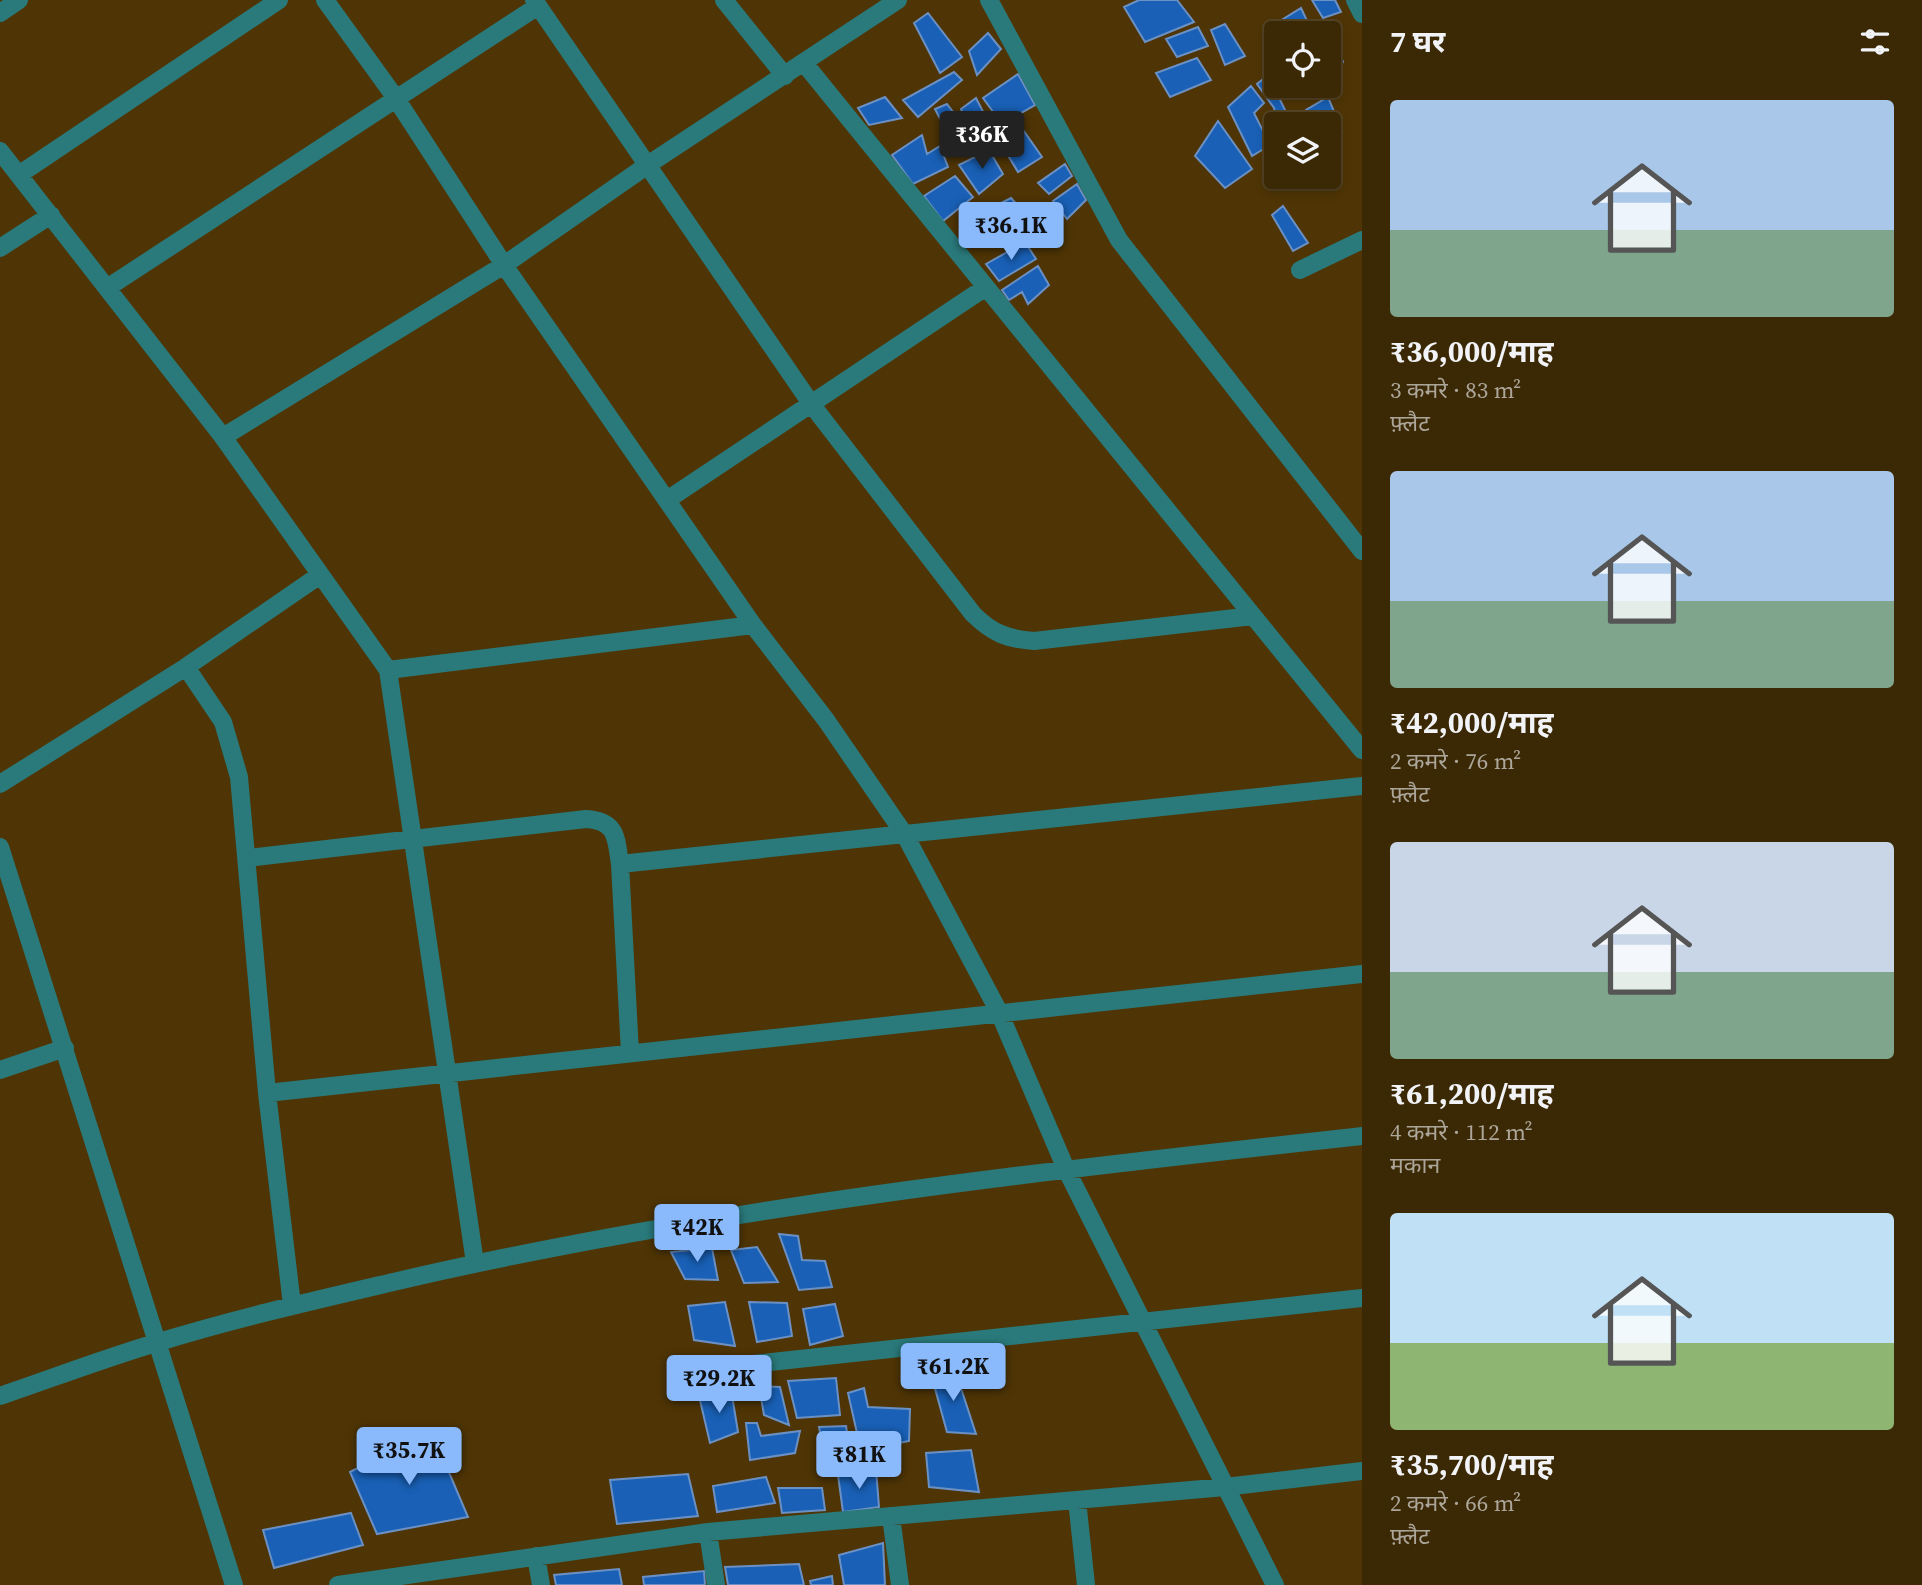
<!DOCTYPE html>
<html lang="hi">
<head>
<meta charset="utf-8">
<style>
	:root { --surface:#3b2804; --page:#42300e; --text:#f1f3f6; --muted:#aca69a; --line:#544426; --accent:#8abafc }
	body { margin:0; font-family:"Source Serif 4","Noto Sans Devanagari",serif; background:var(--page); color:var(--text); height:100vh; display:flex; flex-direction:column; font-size:26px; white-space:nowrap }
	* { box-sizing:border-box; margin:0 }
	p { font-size:23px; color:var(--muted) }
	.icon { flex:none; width:38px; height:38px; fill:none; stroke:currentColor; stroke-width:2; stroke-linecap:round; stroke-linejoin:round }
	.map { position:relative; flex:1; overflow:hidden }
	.panel { display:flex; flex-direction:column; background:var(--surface); width:560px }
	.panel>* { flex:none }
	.buttons { position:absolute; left:1264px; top:21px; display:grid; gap:14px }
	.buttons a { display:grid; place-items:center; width:77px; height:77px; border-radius:7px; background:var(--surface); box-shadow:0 4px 10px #0003,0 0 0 2px var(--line); font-size:35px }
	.price { position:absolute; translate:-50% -60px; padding:0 16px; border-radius:7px; background:var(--accent); color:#111; font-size:23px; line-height:46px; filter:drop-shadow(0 2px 4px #0008) }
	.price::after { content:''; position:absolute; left:50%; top:42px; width:21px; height:16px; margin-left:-10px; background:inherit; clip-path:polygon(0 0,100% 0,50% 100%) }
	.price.active { background:#222; color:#fff }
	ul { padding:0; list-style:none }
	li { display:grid; align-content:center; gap:14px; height:371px; padding:0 28px }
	li span { display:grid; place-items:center; height:217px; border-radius:7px; color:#555 }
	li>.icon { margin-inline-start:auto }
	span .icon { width:126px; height:126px; fill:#fffc; stroke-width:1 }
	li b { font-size:30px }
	h2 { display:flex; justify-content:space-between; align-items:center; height:84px; padding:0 28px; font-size:30px }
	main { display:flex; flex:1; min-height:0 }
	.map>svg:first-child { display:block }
</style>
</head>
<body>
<main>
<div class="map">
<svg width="1362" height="1585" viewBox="0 0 1362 1585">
	<rect width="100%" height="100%" fill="#4f3505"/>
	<path fill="#1960b6" stroke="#6b90c3" stroke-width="2" d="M1139,0H1177L1194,22L1145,42L1124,7Z
		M1312,0H1335L1341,12L1323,18Z
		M1301,8L1310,27L1299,33H1276V42L1267,29Z
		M928,13L962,57L940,73L914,23Z
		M1225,24L1245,56L1225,65L1211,30Z
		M1198,27L1208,46L1177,57L1166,39Z
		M988,33L1001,49L977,75L969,51Z
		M1337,45L1343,62L1334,71L1328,64V50Z
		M1197,58L1211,80L1170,97L1156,73Z
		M954,72L962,80L918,117L903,100Z
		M1018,74L1035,105L1002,124L983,98Z
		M1268,75L1287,114L1277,120L1274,108L1257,84Z
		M1251,86L1264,103L1254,113L1270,145L1252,156L1228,107Z
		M885,97L902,118L869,125L858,108Z
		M1328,97L1342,131L1328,135V124H1312L1306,110Z
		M976,98L992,129L977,145L961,109Z
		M947,104L966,129L952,142L935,109Z
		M1218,121L1252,169L1225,188L1195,156Z
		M1019,124L1042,157L1018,172L995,134Z
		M922,135L927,154L940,146L948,167L913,184L892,155Z
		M989,150L1003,174L979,194L959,165Z
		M1065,164L1072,176L1049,194L1038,183Z
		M955,176L973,197L943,221L924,196Z
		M1077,184L1086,200L1067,219L1053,201Z
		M1011,198L1041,231L1007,241L991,208Z
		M1283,206L1308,243L1293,251L1272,215Z
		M1025,242L1036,259L999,281L986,264Z
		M1038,266L1049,285L1028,304L1022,292L1009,300L1002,290Z
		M779,1234L798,1236L802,1260L825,1261L832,1287L799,1290Z
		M757,1247L778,1282L744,1283L731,1250Z
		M712,1248L718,1280L685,1279L671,1252Z
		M725,1302L735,1346L694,1340L688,1306Z
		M749,1302L787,1303L792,1336L757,1342Z
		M835,1304L843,1336L810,1345L803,1309Z
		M955,1370L976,1434L947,1432L931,1374Z
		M836,1378L840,1415L797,1418L788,1381Z
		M759,1386L780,1387L789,1425L764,1415Z
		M864,1388L868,1407L910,1409L909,1441L861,1451L848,1393Z
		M731,1389L738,1432L710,1443L699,1396Z
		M746,1423H757L761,1436L800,1431L795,1453L750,1460Z
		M846,1426L851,1458L825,1459L819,1427Z
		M431,1430L468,1517L377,1534L350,1472Z
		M971,1450L979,1492L929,1487L926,1453Z
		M876,1469L879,1507L843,1512L838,1475Z
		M688,1474L698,1516L617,1524L610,1480Z
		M766,1477L775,1503L717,1512L713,1486Z
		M778,1488H822L825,1510L782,1513Z
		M351,1513L363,1545L274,1568L263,1530Z
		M883,1543L885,1585H844L839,1555Z
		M799,1564L804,1585H728L725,1567Z
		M619,1569L622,1585H556L554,1575Z
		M704,1571L705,1585H644L643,1577Z
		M832,1576L833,1585H811L810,1581Z"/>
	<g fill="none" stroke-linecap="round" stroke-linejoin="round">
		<path stroke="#2a7a7b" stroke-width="18" d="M534,0L812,405L973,614C992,633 1007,639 1034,641L1253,616
			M724,0L785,76
			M898,0L649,164L504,265L753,625L826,720L905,835L999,1012L1066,1169L1275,1585
			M989,0L1119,240L1362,551
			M1355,0L1362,14
			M0,13L19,0
			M804,63L1362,750
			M0,151L223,437L388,670L475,1263
			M20,174L279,0
			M0,248L51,215
			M1300,270L1362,240
			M107,288L538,6
			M223,437L504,265L395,97L325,0
			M667,500L986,287
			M186,667L320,575
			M388,670L753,625
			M0,784L186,667L223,722L239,777L267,1093L292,1305
			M0,847L234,1585
			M247,858L586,819C617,821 616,837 620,864
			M630,1053L620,864L1362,786
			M0,1070L65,1048
			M267,1093L1362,974
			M698,1370L1362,1298
			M0,1396C53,1378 105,1358 159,1342C234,1319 312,1301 389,1283C708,1208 1036,1172 1362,1136
			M1077,1500L1086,1585
			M891,1516L900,1585
			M708,1532L716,1585
			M536,1556L541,1585
			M338,1585L708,1532L1225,1487L1362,1471"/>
	</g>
</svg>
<div class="buttons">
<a><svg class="icon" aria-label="locate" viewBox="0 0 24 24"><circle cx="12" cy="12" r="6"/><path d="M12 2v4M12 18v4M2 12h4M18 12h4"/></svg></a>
<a><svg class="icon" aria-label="layers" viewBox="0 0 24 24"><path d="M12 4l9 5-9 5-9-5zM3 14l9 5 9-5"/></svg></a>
</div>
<b class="price active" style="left:982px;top:171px">₹36K</b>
<b class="price" style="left:1011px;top:262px">₹36.1K</b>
<b class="price" style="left:697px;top:1264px">₹42K</b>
<b class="price" style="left:953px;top:1403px">₹61.2K</b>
<b class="price" style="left:719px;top:1415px">₹29.2K</b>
<b class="price" style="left:409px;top:1487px">₹35.7K</b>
<b class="price" style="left:859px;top:1491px">₹81K</b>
</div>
<section class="panel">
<h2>7 घर<svg class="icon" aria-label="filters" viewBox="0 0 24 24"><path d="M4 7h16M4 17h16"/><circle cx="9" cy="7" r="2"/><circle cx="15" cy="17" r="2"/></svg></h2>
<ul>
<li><span style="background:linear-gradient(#a9c7e8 60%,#7fa58c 0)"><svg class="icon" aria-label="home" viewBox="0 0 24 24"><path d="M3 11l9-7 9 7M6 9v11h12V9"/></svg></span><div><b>₹36,000/माह</b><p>3 कमरे · 83 m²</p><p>फ़्लैट</p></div></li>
<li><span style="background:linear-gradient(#a9c7e8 60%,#7fa58c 0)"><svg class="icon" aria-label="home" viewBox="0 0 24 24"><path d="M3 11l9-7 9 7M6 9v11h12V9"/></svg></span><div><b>₹42,000/माह</b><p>2 कमरे · 76 m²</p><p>फ़्लैट</p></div></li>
<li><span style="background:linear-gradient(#c9d6e8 60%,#7fa58c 0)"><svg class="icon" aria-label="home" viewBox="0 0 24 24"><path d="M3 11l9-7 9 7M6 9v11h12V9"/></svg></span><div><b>₹61,200/माह</b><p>4 कमरे · 112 m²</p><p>मकान</p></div></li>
<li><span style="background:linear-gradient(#bfe0f5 60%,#8fb573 0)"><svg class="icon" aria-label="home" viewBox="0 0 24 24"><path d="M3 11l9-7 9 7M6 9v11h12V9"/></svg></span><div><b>₹35,700/माह</b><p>2 कमरे · 66 m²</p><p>फ़्लैट</p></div></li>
</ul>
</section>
</main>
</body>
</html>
